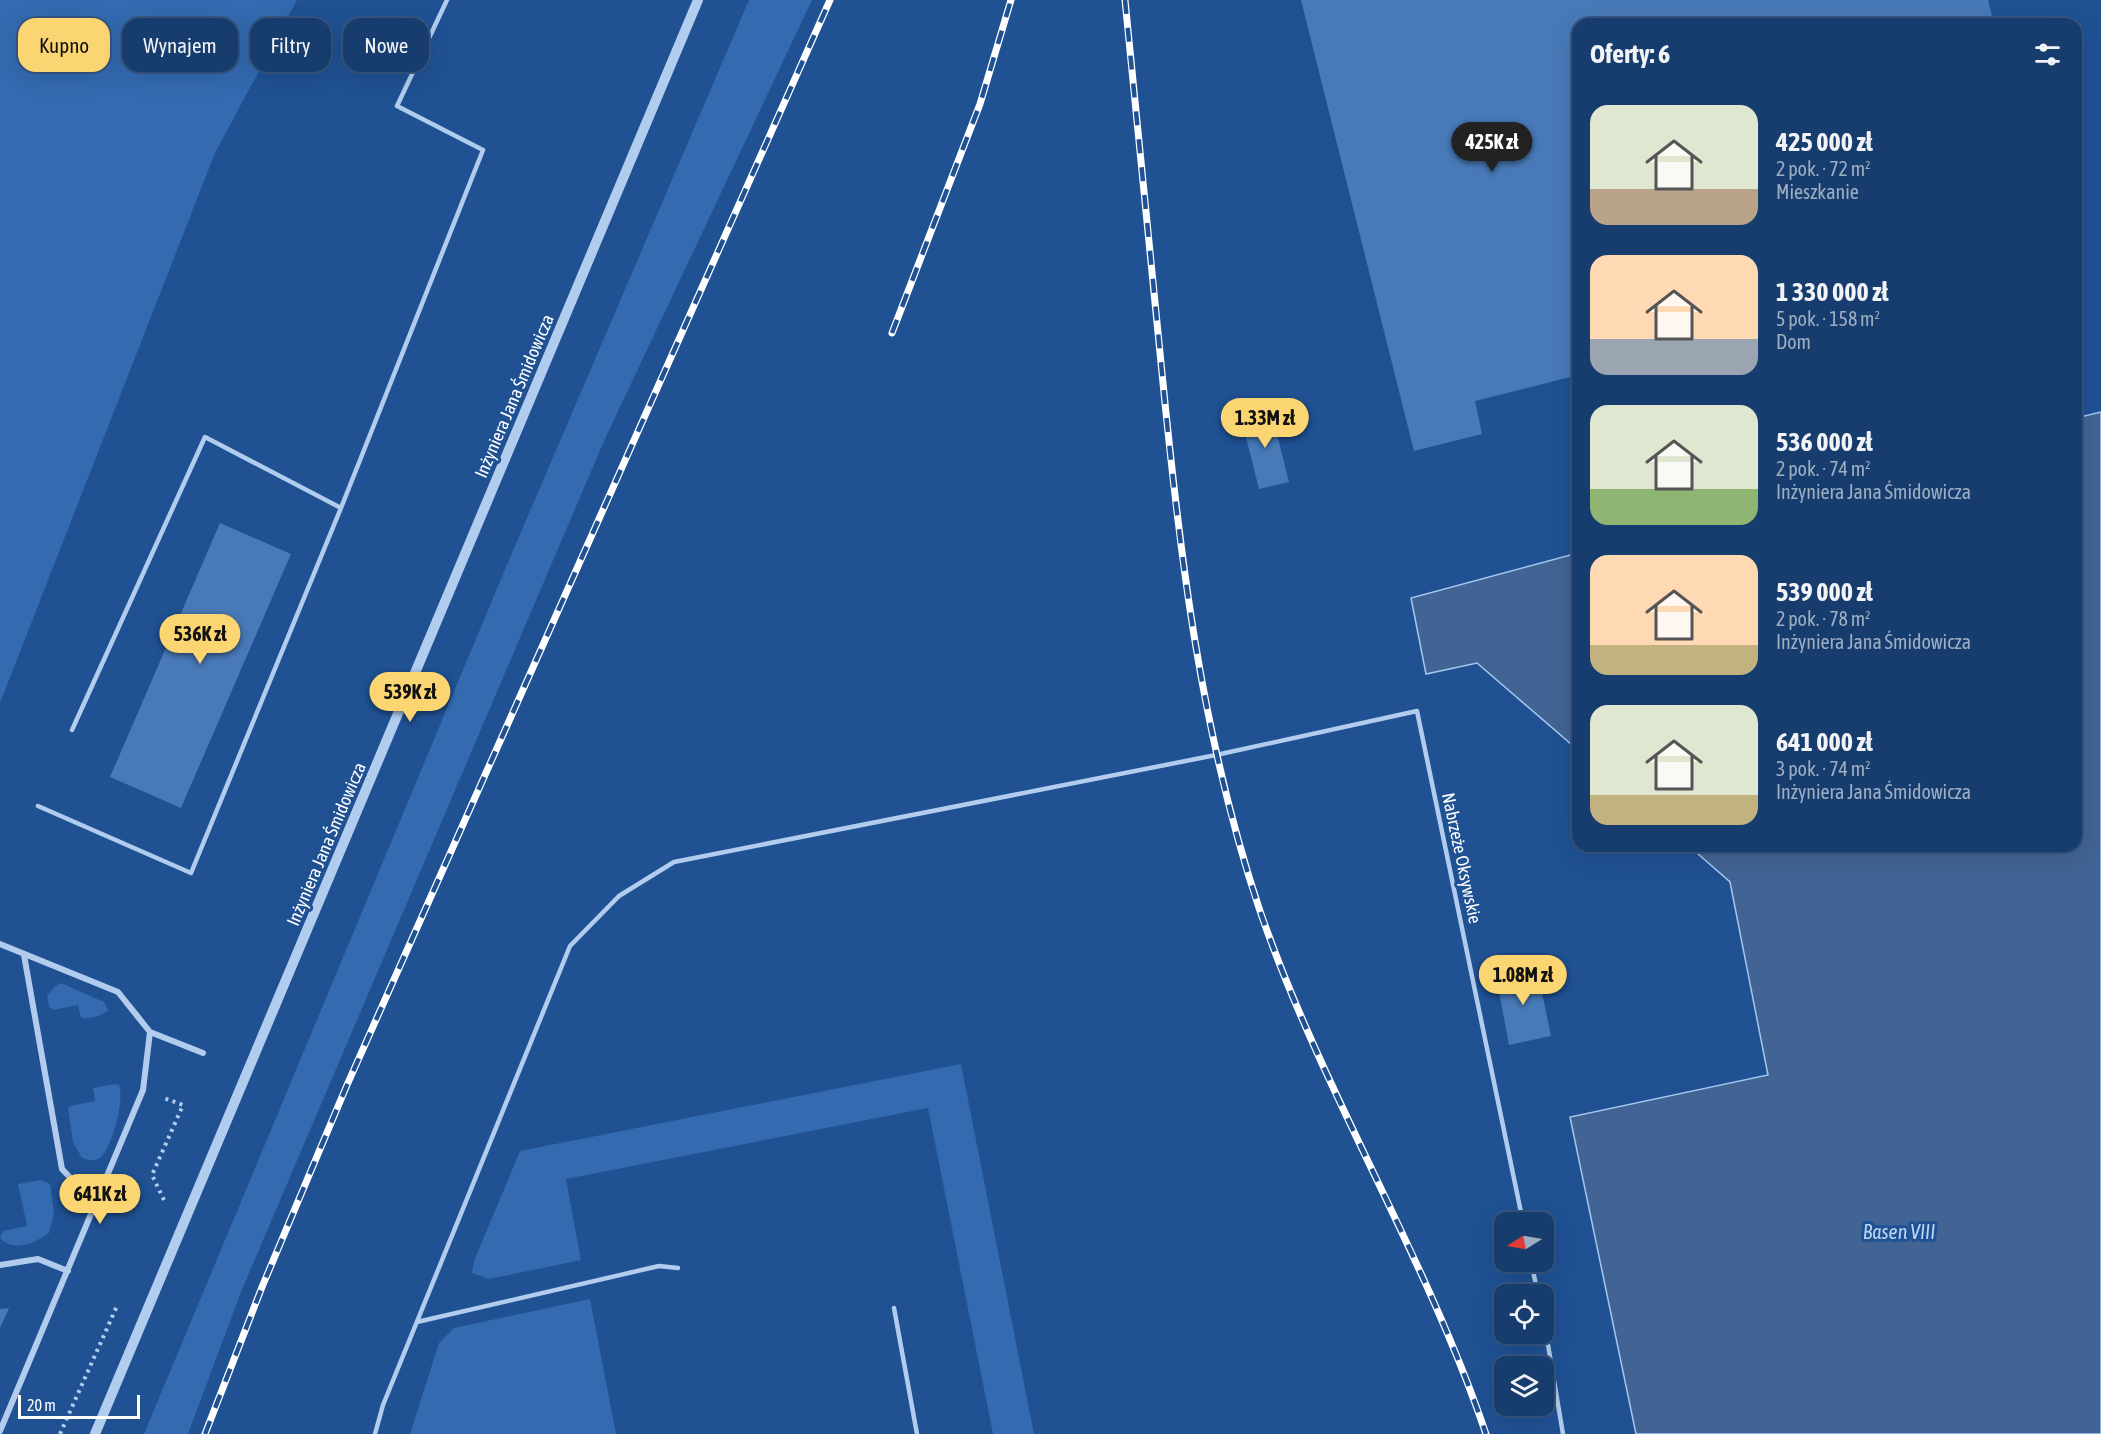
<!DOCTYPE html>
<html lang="pl">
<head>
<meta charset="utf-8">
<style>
	:root { --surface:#173d6e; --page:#204473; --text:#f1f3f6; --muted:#9eaec2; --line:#365681; --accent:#fbd572 }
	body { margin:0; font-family:"Asap Condensed",sans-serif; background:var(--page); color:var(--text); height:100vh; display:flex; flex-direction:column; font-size:22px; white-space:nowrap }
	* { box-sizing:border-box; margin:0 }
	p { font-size:20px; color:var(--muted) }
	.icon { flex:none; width:33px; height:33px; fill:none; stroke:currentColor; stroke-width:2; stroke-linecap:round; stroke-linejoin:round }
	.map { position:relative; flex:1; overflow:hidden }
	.drawer { position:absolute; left:1572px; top:18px; width:510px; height:834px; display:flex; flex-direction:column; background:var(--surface); border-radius:18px; box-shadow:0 6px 24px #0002,0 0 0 2px var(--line) }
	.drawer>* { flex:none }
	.hud { position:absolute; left:18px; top:18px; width:570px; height:54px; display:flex; gap:12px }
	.needle { width:39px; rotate:259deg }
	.controls { position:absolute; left:1494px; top:1212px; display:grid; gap:12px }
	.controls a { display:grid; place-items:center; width:60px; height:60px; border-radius:12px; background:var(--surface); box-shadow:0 6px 24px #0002,0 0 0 2px var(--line); font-size:30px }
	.scale { position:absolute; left:18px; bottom:15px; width:122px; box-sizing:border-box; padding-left:6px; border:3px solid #fff; border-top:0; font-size:16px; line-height:21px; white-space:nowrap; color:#fff; -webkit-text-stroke:4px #1f5193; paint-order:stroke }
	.price { position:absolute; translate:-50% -51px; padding:0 14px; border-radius:21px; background:var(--accent); color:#111; font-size:20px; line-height:39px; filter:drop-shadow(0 2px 3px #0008) }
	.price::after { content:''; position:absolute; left:50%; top:36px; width:18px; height:14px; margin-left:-9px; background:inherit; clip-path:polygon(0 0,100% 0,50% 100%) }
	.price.selected { background:#222; color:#fff }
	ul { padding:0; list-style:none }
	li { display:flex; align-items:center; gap:18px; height:150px; padding:0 18px }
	li span { display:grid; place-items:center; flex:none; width:168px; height:120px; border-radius:18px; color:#555 }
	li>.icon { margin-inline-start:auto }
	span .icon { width:72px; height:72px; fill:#fffc; stroke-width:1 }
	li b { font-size:26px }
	h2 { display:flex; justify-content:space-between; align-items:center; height:72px; padding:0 18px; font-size:26px }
	.pill { padding:0 21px; border-radius:18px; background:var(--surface); box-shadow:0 6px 24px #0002,0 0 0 2px var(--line); font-size:21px; line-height:54px }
	.pill.selected { background:var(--accent); color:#111 }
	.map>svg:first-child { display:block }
</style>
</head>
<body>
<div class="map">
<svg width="2101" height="1434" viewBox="0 0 2101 1434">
	<rect width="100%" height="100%" fill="#1f5193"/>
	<path fill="#336ab0" d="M0,0H297L215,153L0,703Z
		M749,0H812L604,441L241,1292L188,1434H144L506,567Z
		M61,983L104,1002L108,1010C103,1016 90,1019 81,1018L78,1005L53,1010L49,1007L47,996L55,986Z
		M961,1064L1034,1434H993L928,1108L566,1179L581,1260L490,1279L472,1273L474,1261L520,1151Z
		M115,1084L119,1085C125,1098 112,1149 100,1158C94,1162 88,1160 82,1158L73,1142L68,1108L70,1106L95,1101L93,1088Z
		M41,1180L50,1184L54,1213L49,1233C35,1243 14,1253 0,1238L3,1231L27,1226L18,1184Z
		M590,1299L616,1434H410L439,1343L454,1328Z"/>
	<path fill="#426494" stroke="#a5c7ef" stroke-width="1.5" d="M2101,412V1434H1636L1570,1117L1768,1075L1730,882L1689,846H2076V418Z
		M1578,553V750L1477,663L1426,674L1411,598Z"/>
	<path fill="#487ab9" d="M1301,0H1988L1994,24H1578V375L1475,401L1482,434L1414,451Z
		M1271,410L1289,482L1259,489L1241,417Z
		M220,523L291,554L181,808L110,777Z
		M1537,968L1551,1036L1509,1045L1496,976Z
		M9,1308L0,1328V1309Z"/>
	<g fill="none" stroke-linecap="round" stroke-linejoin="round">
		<path stroke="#b2ccee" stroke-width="4" stroke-dasharray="3 4.5" stroke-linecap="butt" d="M164,1200L152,1175L183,1105L164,1098
			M60,1434L117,1306"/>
		<path stroke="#b2ccee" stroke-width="4.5" d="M72,730L205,437L341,508
			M38,806L191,873L341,508L483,150L397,106L447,0
			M1531,1262L1538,1294
			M894,1308L917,1434
			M1544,1321L1563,1434
			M417,1322L659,1266L678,1268
			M375,1434L383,1405L570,946L619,896L674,862L1216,755L1417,711L1523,1222"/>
		<path stroke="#b2ccee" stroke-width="6" d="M0,944L118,992L150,1032
			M24,955L62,1169L96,1205
			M0,1265L38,1259L68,1271
			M0,1431L143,1090L150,1032L203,1053"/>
		<path stroke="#b2ccee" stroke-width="10" d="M95,1434L698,0"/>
		<g stroke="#fff" stroke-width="7">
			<path id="rail" d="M1125,0C1137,124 1150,249 1162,373C1180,557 1201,735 1260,911C1322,1091 1425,1254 1486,1434
				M892,333L980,104L1011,0
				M205,1434L262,1287L347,1085L830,0"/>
		</g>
		<use href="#rail" stroke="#1f5193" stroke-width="4.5" stroke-dasharray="14" stroke-linecap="butt"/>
	</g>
	<g text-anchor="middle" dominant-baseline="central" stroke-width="6" stroke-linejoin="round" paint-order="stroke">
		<g font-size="18" fill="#fff" stroke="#1f5193">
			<text transform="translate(514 396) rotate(-67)">Inżyniera Jana Śmidowicza</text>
			<text transform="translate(326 844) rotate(-67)">Inżyniera Jana Śmidowicza</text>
			<text transform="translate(1462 858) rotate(78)">Nabrzeże Oksywskie</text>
		</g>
		<g font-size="20" font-style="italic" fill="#bed6f5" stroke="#1f5193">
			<text x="1899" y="1231">Basen VIII</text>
		</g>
	</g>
</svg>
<div class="controls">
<a><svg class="needle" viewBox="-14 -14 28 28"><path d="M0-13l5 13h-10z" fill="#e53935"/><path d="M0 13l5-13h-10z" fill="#9eaec2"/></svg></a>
<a><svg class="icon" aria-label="locate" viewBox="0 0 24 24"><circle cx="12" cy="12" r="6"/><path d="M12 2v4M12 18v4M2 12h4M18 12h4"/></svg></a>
<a><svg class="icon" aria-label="layers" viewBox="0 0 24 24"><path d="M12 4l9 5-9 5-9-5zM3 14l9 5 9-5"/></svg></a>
</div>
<div class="scale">20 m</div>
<b class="price selected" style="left:1492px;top:173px">425K zł</b>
<b class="price" style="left:1265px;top:449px">1.33M zł</b>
<b class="price" style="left:200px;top:665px">536K zł</b>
<b class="price" style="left:410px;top:723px">539K zł</b>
<b class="price" style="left:1523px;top:1006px">1.08M zł</b>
<b class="price" style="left:100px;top:1225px">641K zł</b>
<div class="hud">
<a class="pill selected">Kupno</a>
<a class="pill">Wynajem</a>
<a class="pill">Filtry</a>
<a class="pill">Nowe</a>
</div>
<section class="drawer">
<h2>Oferty: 6<svg class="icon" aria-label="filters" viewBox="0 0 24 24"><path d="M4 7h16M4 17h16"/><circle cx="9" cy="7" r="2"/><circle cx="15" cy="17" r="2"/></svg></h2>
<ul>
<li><span style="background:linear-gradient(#dfe7d0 70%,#b9a48a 0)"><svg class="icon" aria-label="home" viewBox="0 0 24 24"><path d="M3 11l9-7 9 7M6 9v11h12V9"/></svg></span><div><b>425 000 zł</b><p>2 pok. · 72 m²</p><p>Mieszkanie</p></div></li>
<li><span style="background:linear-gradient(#ffd9b3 70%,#9aa5b1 0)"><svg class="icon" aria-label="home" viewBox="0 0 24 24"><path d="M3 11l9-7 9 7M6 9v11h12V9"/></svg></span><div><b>1 330 000 zł</b><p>5 pok. · 158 m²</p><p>Dom</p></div></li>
<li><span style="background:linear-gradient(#dfe7d0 70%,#8fb573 0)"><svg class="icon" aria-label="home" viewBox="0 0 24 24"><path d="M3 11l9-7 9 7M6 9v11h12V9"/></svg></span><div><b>536 000 zł</b><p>2 pok. · 74 m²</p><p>Inżyniera Jana Śmidowicza</p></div></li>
<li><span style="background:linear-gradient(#ffd9b3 75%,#c2b280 0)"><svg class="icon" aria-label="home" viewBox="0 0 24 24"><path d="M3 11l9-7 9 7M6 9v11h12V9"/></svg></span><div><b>539 000 zł</b><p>2 pok. · 78 m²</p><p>Inżyniera Jana Śmidowicza</p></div></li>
<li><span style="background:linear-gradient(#dfe7d0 75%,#c2b280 0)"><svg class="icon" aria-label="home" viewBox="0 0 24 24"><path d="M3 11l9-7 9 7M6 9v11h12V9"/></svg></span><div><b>641 000 zł</b><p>3 pok. · 74 m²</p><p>Inżyniera Jana Śmidowicza</p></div></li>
</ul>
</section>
</div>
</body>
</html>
